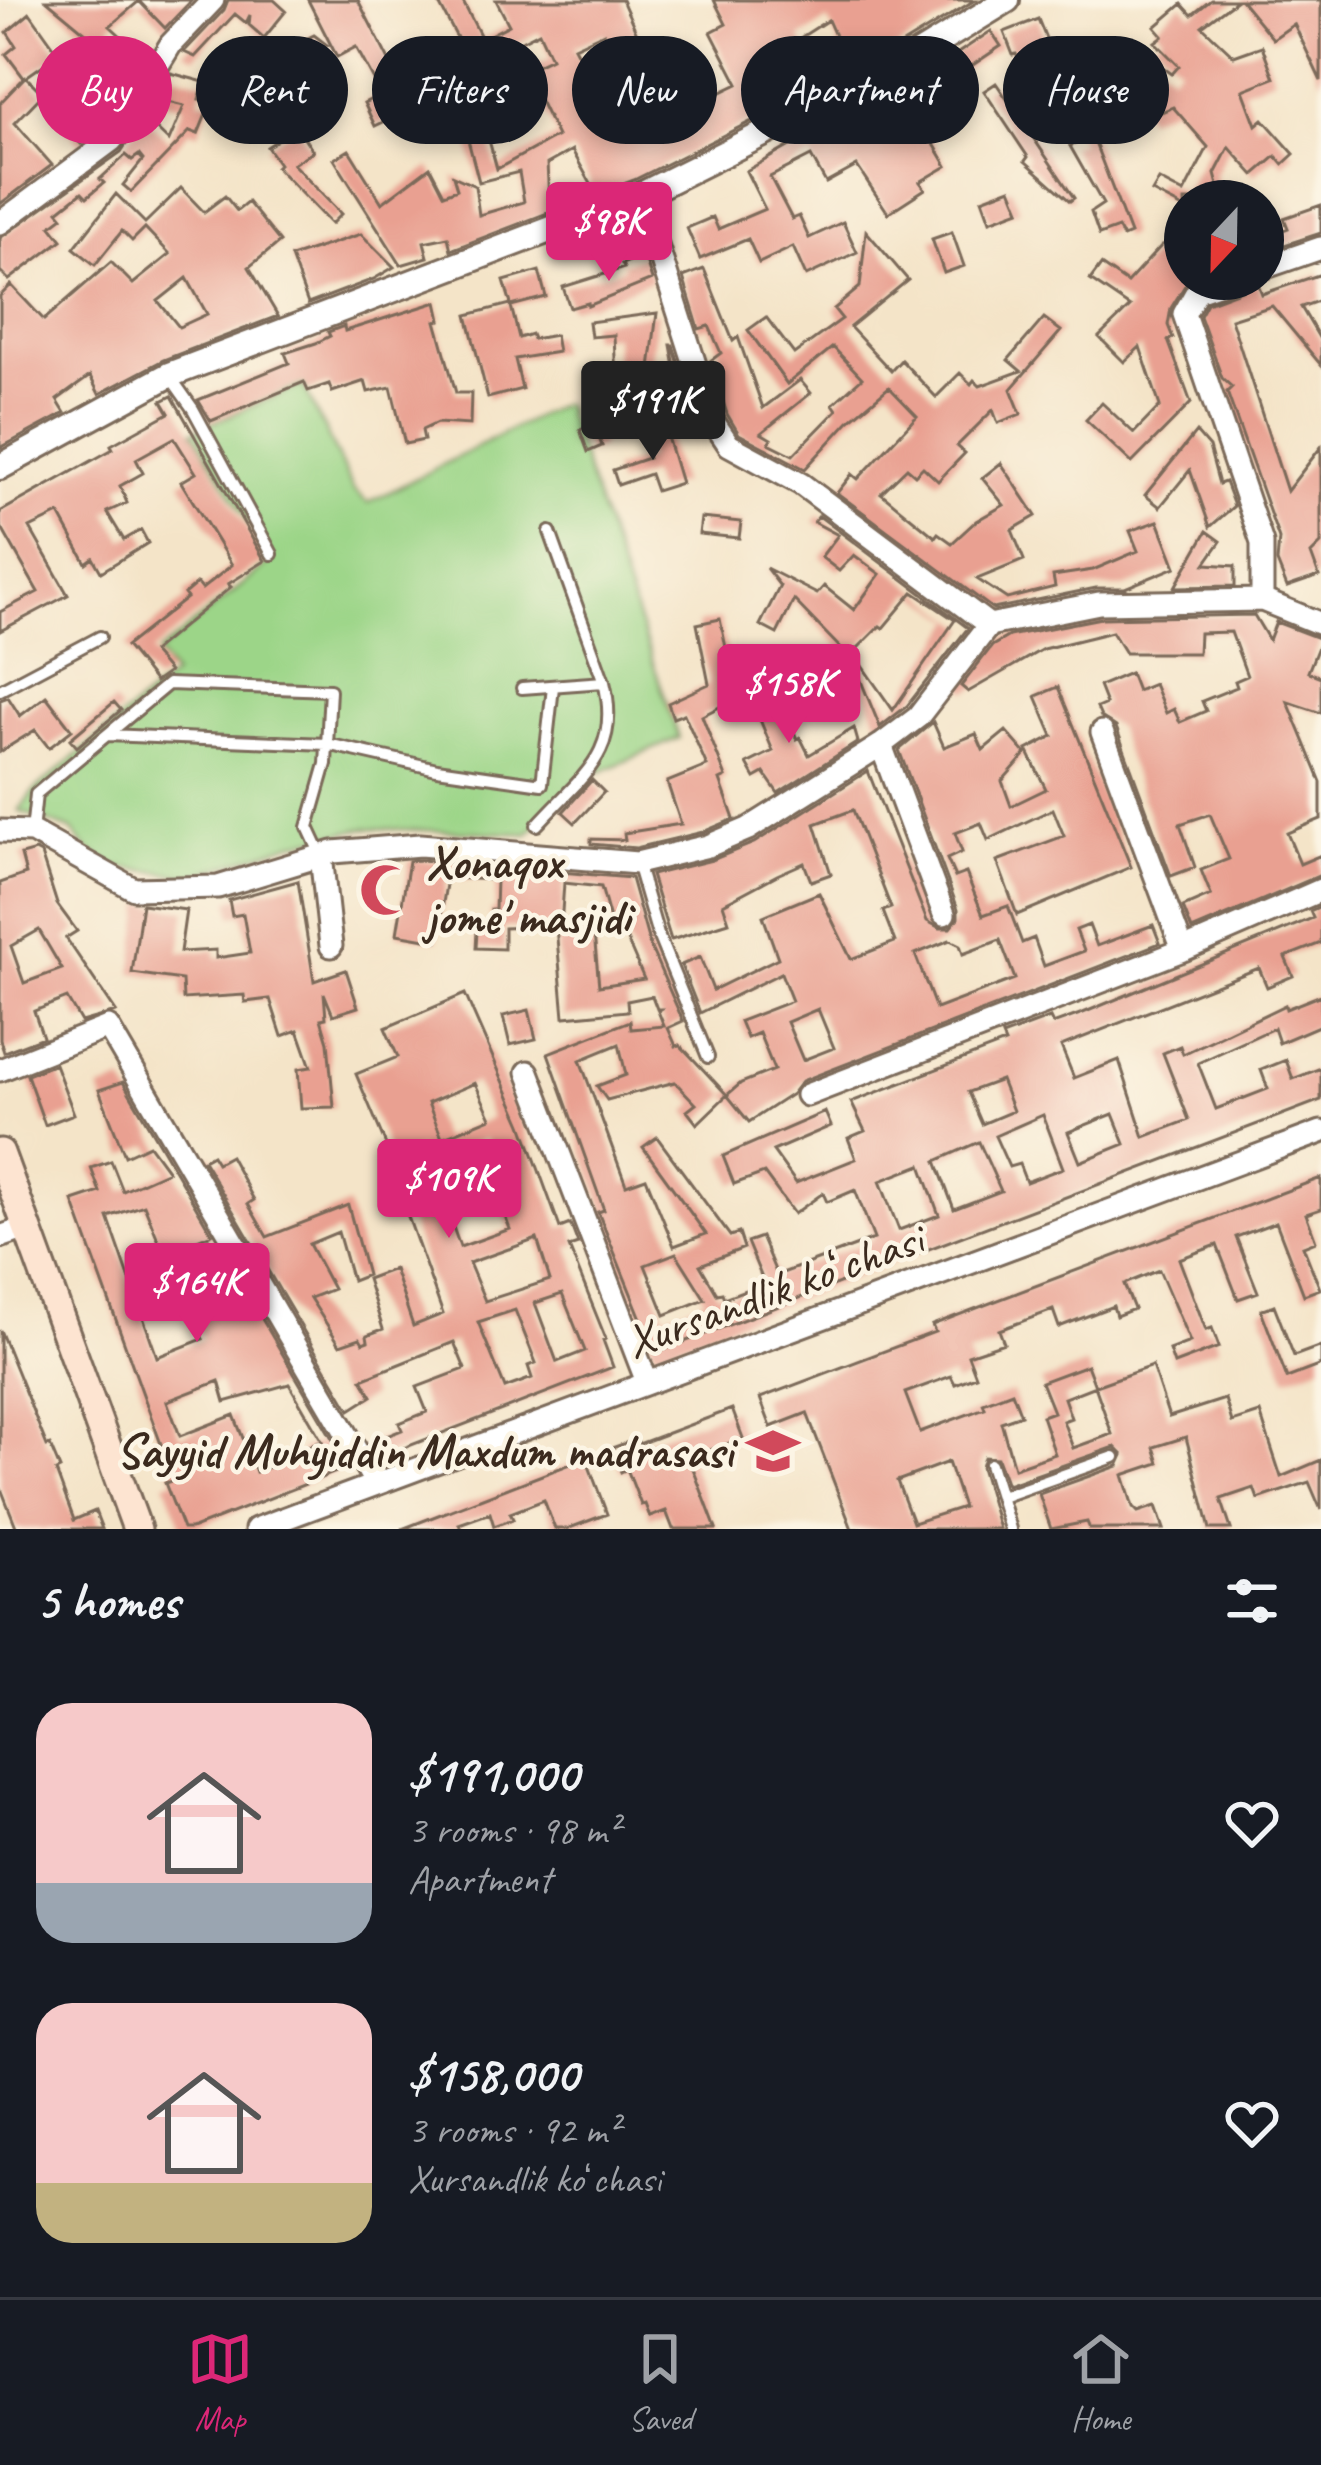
<!DOCTYPE html>
<html lang="en">
<head>
<meta charset="utf-8">
<style>
	:root { --surface:#171b24; --page:#242831; --text:#f1f3f6; --muted:#9ea1a6; --line:#363941; --accent:#db2777 }
	body { margin:0; font-family:Caveat,sans-serif; background:var(--page); color:var(--text); height:100vh; display:flex; flex-direction:column; font-size:45px; white-space:nowrap }
	* { box-sizing:border-box; margin:0 }
	p { font-size:39px; color:var(--muted) }
	.icon { flex:none; width:66px; height:66px; fill:none; stroke:currentColor; stroke-width:2; stroke-linecap:round; stroke-linejoin:round }
	.map { position:relative; height:1529px; overflow:hidden }
	.side { display:flex; flex-direction:column; background:var(--surface); flex:1 }
	.side>* { flex:none }
	.hud { position:absolute; left:36px; top:36px; width:1251px; height:108px; display:flex; gap:24px }
	.needle { width:78px; rotate:202deg }
	.buttons { position:absolute; left:1164px; top:180px; display:grid; gap:24px }
	.buttons a { display:grid; place-items:center; width:120px; height:120px; border-radius:50%; background:var(--surface); box-shadow:0 6px 18px #0003; font-size:60px }
	.price { position:absolute; translate:-50% -102px; padding:0 27px; border-radius:12px; background:var(--accent); color:#fff; font-size:39px; line-height:78px; filter:drop-shadow(0 3px 6px #0008) }
	.price::after { content:''; position:absolute; left:50%; top:72px; width:36px; height:27px; margin-left:-18px; background:inherit; clip-path:polygon(0 0,100% 0,50% 100%) }
	.price.selected { background:#222; color:#fff }
	ul { padding:0; list-style:none }
	li { display:flex; align-items:center; gap:36px; height:300px; padding:0 36px }
	li span { display:grid; place-items:center; flex:none; width:336px; height:240px; border-radius:36px; color:#555 }
	li>.icon { margin-inline-start:auto }
	span .icon { width:144px; height:144px; fill:#fffc; stroke-width:1 }
	li b { font-size:51px }
	h2 { display:flex; justify-content:space-between; align-items:center; height:144px; padding:0 36px; font-size:51px }
	.pill { padding:0 42px; border-radius:54px; background:var(--surface); box-shadow:0 6px 18px #0003; font-size:42px; line-height:108px }
	.pill.selected { background:var(--accent); color:#fff }
	.tabs { display:flex; justify-content:space-around; align-items:center; height:168px; border-top:3px solid var(--line); background:var(--surface); font-size:33px; color:var(--muted) }
	.tabs a { display:grid; justify-items:center; gap:6px }
	.tabs .selected { color:var(--accent) }
	.map>svg:first-child { display:block }
</style>
</head>
<body>
<div class="map">
<svg width="1321" height="1529" viewBox="0 0 1321 1529">
	<rect width="100%" height="100%" fill="#fcf5e5"/>
	<filter id="ink" filterUnits="userSpaceOnUse"><feTurbulence type="fractalNoise" baseFrequency=".00833" numOctaves="2"/><feDisplacementMap in="SourceGraphic" scale="24" xChannelSelector="R" yChannelSelector="G"/><feConvolveMatrix kernelMatrix="1 2 1 2 8 2 1 2 1" color-interpolation-filters="sRGB"/></filter>
	<filter id="wash" filterUnits="userSpaceOnUse"><feTurbulence type="fractalNoise" baseFrequency=".004" numOctaves="4" result="noise"/><feDisplacementMap in="SourceGraphic" scale="48" xChannelSelector="R" yChannelSelector="G"/><feGaussianBlur stdDeviation="2.7" result="paint"/><feColorMatrix in="noise" values="0 0 0 0 0 0 0 0 0 0 0 0 0 0 0 0 0 1.4 0 .05"/><feComposite in="paint" operator="in"/></filter>
	<g filter="url(#wash)">
		<rect width="100%" height="100%" fill="#f4e4c8"/>
		<path fill="#9cd588" stroke="#6c8053" stroke-width="3" d="M303,385L353,489L368,503L563,403L679,738L600,772L592,764L528,834L366,828L296,842L193,876L115,867L86,848L71,830L19,811L33,792L173,675L158,653L272,561L193,431Z"/>
		<g id="blocks">
			<path fill="#e9a091" fill-rule="evenodd" d="M46,0H192L165,28L139,1L110,26L145,58L119,89L113,88L121,95L113,104L115,106L101,130L81,144L51,114L62,104L68,110L116,58Z
				M228,0H274L286,11L264,38L249,25L250,15L246,23L235,14L195,57L184,52L224,10Z
				M308,0H358L396,74L376,84L356,47L337,57Z
				M437,0H462L482,39L509,25L496,0H622L639,38L630,41L643,68L681,51L682,70L696,63L713,96L738,84L711,32L726,24L714,0H975L888,53L634,180L451,250L448,237L424,242L428,257L401,265L334,159L349,150L382,203L430,167L444,194L457,189L453,176L475,186L479,215L524,202L519,172L479,182L458,102L551,58L539,32L472,66ZM828,20L840,47L813,62L800,38ZM604,33L621,69L592,81L574,47ZM540,101L557,136L497,169L485,126ZM572,150L591,184L549,201L547,164Z
				M1211,0H1237L1202,26L1234,56L1262,46L1274,78L1243,90L1256,125L1263,119L1294,154L1283,164L1276,156L1254,175L1229,147L1215,174L1222,201H1185V209L1152,192L1159,180L1184,193L1208,147L1173,107L1147,118L1135,90L1085,117L1130,234L1123,237L1118,228L1099,235L1091,212L1103,204L1070,146L1081,142L1064,111L1030,130L1027,126L1047,107L1016,54L1013,55L1004,32L1038,19L1047,41L1030,48L1058,96L1087,68L1097,78L1117,58L1112,53L1124,40L1139,55L1142,52L1172,74L1179,66L1155,42L1163,36L1155,27L1182,4L1192,15Z
				M1241,0H1321V81L1294,24L1273,39Z
				M30,13L59,54L26,77L43,94L15,123L52,165L0,204V103L24,78L6,54L16,46L7,32Z
				M991,31L1001,46L952,79L966,102L924,127L947,166L920,182L925,189L888,213L857,166L826,183L811,156L770,177L792,219L799,216L809,238L843,222L857,252L806,276L793,247L759,263L748,239L700,259L687,228L713,217L718,229L765,209L746,171L929,67L931,71Z
				M314,35L327,45L298,60L292,46Z
				M242,68L267,72L264,95L240,82Z
				M171,73L204,82L199,100L211,102L198,134L190,131L131,192L123,185L143,160L139,155L132,160L126,155L100,179L104,183L87,197L82,192L58,211L63,217L51,226L62,240L9,280L0,271V238L121,152L144,117L169,141L184,106L159,100Z
				M996,83L1074,198L1070,201L1025,161L1028,157L984,91Z
				M392,89L404,112L375,126L364,103Z
				M239,92L260,98L256,122L235,119Z
				M297,127L313,151L293,164L341,214L331,224L276,167L279,164L267,147Z
				M181,188L204,212L225,196L237,211L248,202L280,242L249,267L278,316L163,360L99,394L90,376L57,400L65,413L0,448V296L11,285L44,320L111,262L133,284L170,254L145,228L132,241L122,231L95,265L74,248L116,194L145,223ZM187,278L207,314L179,327L158,301Z
				M1011,188L1020,210L990,221L982,199Z
				M1321,205V233L1263,252V237L1288,228L1284,218Z
				M866,231L908,280L850,327L891,371L901,360L936,397L960,373L971,384L974,380L980,386L1021,371L1008,360L1044,318L1061,331L1011,389L1021,414L998,423L993,410L957,446L965,453L938,481L923,467L915,475L907,468L881,493L935,537L938,533L952,543L976,521L1004,505L982,478L1001,463L1036,516L1012,530L1024,560L977,579L1007,599L1055,587L1053,576L1093,570L1138,551L1130,531L1158,521L1176,567L1125,588H1096L993,609L837,493L852,474L858,479L917,416L889,387L849,421L805,469L739,434L727,414L710,361L721,353L709,326L699,329L683,277L704,269L733,341L738,337L763,408L800,380L811,393L761,433L771,439L769,443L793,455L837,410L833,404L862,378L833,347L787,384L748,330L766,317L794,354L842,319L834,309L860,287Z
				M952,232L964,266L944,273L932,239Z
				M361,234L394,267L374,279L308,304L291,257Z
				M1185,237V279H1189L1171,308L1168,325L1173,338L1168,340L1191,403L1132,463L1086,420L1102,403L1134,433L1160,406L1140,347L1124,362L1099,337L1130,307L1090,280L1101,265L1127,283L1162,245Z
				M644,255L652,280L588,306V303L570,308L563,287L624,268L622,264Z
				M539,271L546,297L511,306L519,338L531,334L533,339L555,335L558,352L515,359L522,389L488,398L467,315L511,304L504,281Z
				M1321,274V300L1301,307L1321,341V365L1272,306L1231,319L1287,491L1321,447V544L1311,554L1319,576L1287,587L1277,562L1279,539L1227,392L1232,387L1222,378L1200,316L1207,303L1242,290L1247,279L1257,281L1262,294Z
				M437,302L441,320L436,321L456,393H471L470,425L437,423L422,430L424,440L405,444L391,387L368,392L365,381L332,392L329,384L308,391L304,382L211,421L198,400L289,363L285,353L316,343L330,336L328,332L344,326L345,331Z
				M657,313L645,407L619,405L624,380L616,381L614,335L591,337L589,322Z
				M671,345H673L694,412L683,411Z
				M172,396L265,561L228,584L231,587L152,652L169,672L155,682L126,646L187,598L184,594L197,583L202,589L232,565L181,482L196,473L174,438L136,459L143,473L120,486L127,503L107,512L124,540L141,530L148,543L101,572L93,558L86,563L59,514L30,528L68,595L0,631V612L38,592L0,525V512L113,449L111,445L169,413L162,401Z
				M594,424L602,446L588,452L580,430Z
				M664,427L681,483L656,491L650,474L618,485L613,470L648,458L640,434Z
				M1196,432L1209,447L1219,484L1225,482L1234,506L1210,527L1190,470L1160,507L1145,495Z
				M819,516L968,628L907,706L880,727L856,669L836,677L840,688L823,697L814,685L810,678L848,656L794,600L777,634L760,625L780,586L766,568L817,594L824,586L854,610L880,574L854,555L839,571L821,557L838,535L814,522ZM913,592L955,620L893,710L853,653L880,626L883,628Z
				M701,518L741,522L739,538L699,534Z
				M1207,531L1221,541L1205,564L1235,566V586L1175,587Z
				M1254,615L1269,640L1276,622L1321,639L1308,672L1321,677V713L1288,702L1321,782V819L1287,833L1300,864L1321,855V875L1192,930L1183,907L1211,895L1201,870L1229,859L1210,814L1180,824L1195,867L1171,876L1116,727L1101,717L1097,708L1106,704L1099,686L1130,673L1137,691L1154,684L1166,713L1174,709L1180,722L1206,711L1202,701L1237,687L1235,681L1247,676L1231,632L1199,633L1198,653H1125L1112,632L1043,649L968,692L961,686L992,646L1009,636L1101,618Z
				M720,619L732,676L745,670L755,696L733,705L731,701L702,716L726,777L720,780L734,819L703,832L636,848L591,844V839L625,840L624,833L681,824L667,782L707,766L684,714L673,718L668,703L709,684L697,624Z
				M1058,687L1131,867L1017,915L997,861L1064,836L1053,809L988,840L981,823L955,833L962,852L947,859L955,877L966,873L983,915L1008,906L1022,943L1034,938L1044,966L1084,951L1076,930L1089,925L1097,946L1153,925L1160,943L802,1081L792,1094L749,1122L727,1095L741,1083L774,1070L759,1033L747,1038L740,1021L792,1001L781,973L700,1013L681,965L700,957L713,990L778,958L763,916L819,893L851,959L895,942L883,911L891,908L853,810L815,824L831,874L811,881L804,863L777,875L723,904L729,922L671,940L651,875L712,860L754,843L868,771L927,921L940,928H950L958,918V909L899,750L933,722L944,747L976,734L983,750L1006,731L1026,754L1002,781L1011,806L1046,789L1027,750L1053,736L1036,696ZM950,940L960,945L963,954L1000,940L1015,979L936,1009L915,954ZM818,1009L834,1048L803,1060L787,1022Z
				M776,688L797,739L800,737L809,755L854,728L858,742L778,793L764,773L755,778L747,764L773,751L751,698Z
				M46,696L72,730L49,748L35,730L0,752V700L8,697L20,716Z
				M114,702L121,710L77,747L70,739Z
				M592,780L604,792L575,823L563,812Z
				M35,851L41,854L57,904L77,931L66,938L116,1012L81,1022L67,998L34,1011L43,1037L4,1052L0,1040V883L26,874L21,855ZM39,930L62,969L24,983L11,946Z
				M420,860L631,878L650,946L683,1021L668,1028L676,1046L680,1045L727,1095L697,1124L687,1111L696,1104L675,1082L607,1100L597,1086L626,1075L619,1044L580,1060L626,1185L646,1178L674,1246L706,1234L643,1147L657,1137L730,1236L739,1233L744,1248L700,1265L717,1294L722,1293L724,1298L764,1283L747,1242L761,1237L777,1275L874,1239L855,1190L827,1202L823,1193L794,1214L764,1173L734,1184L723,1156L825,1112L831,1126L773,1151L796,1183L856,1159L848,1138L865,1131L851,1102L1005,1043L1002,1036L1050,1018L1053,1024L1083,1013L1313,918L1310,911L1321,906V943L1285,957L1293,976L1267,987L1259,968L1061,1046L1074,1078L1119,1060L1144,1137L1189,1120L1163,1053L1180,1046L1183,1054L1285,1005L1286,1009L1321,995V1025L1279,1043L1274,1028L1198,1063L1216,1109L1268,1089L1261,1070L1286,1060L1293,1079L1321,1068V1100L655,1353L598,1212L604,1210L548,1053L630,1021L631,1029L664,1026L658,1011L661,1009H657L652,996L627,1001L628,1011L564,1017L556,927L561,926L504,928V949L476,948L477,931H490L491,910H495L496,880L447,878L437,941L397,934L409,861ZM564,883L601,887L614,934L624,933L644,979L599,986L593,923L561,926ZM1001,1080L1013,1111L982,1124L968,1092ZM1113,1114L1125,1144L1080,1162L1068,1132ZM1043,1115L1063,1168L1026,1182L1019,1164L1009,1167L995,1136ZM979,1142L1001,1191L954,1209L936,1161ZM921,1165L939,1215L899,1230L880,1181ZM676,1253L705,1299L665,1315L645,1265Z
				M298,881L314,981L346,970L358,1007L333,1015L324,993L326,1018L321,1019L328,1042L334,1107L301,1108L298,1069L311,1067L298,1030L282,1036L270,999L245,1002L244,995L183,999L182,980L132,973L142,904L186,910L180,952L216,950V958L250,953L243,914L232,916L229,900Z
				M465,994L522,1124L560,1228L570,1224L572,1228L578,1244L569,1247L606,1339L603,1340L613,1367L378,1458L369,1443L402,1430L399,1423L427,1412L417,1387L465,1369L454,1342L362,1379L372,1396L350,1410L203,1160L212,1155L217,1163L230,1156L254,1200L248,1204L267,1237L348,1205L367,1275L352,1281L338,1232L309,1244L333,1289L310,1298L340,1345L360,1338L363,1343L368,1341L367,1335L383,1329L367,1279L394,1269L413,1326L443,1314L407,1214L436,1204L419,1148L392,1159L356,1074L398,1057L385,1028ZM475,1083L491,1118L442,1138L428,1103ZM485,1138L491,1155L502,1152L514,1186L496,1193L510,1229L460,1247L447,1210L458,1207L441,1154ZM537,1239L550,1280L485,1301L469,1263ZM562,1294L585,1351L557,1362L535,1303ZM515,1310L536,1363L528,1366L532,1378L505,1388L478,1322Z
				M529,1010L536,1039L510,1045L503,1016Z
				M55,1064L74,1114L45,1125L27,1075Z
				M123,1082L212,1234L192,1242L216,1292L239,1280L349,1467L191,1529H183L165,1483L174,1480L73,1201L100,1192L91,1168L111,1161L123,1191L168,1171L149,1145L125,1156L99,1090ZM144,1205L164,1254L158,1256L181,1310L187,1307L203,1339L157,1357L108,1217ZM219,1381L225,1402L289,1384L322,1441L300,1450L302,1455L256,1472L234,1415L180,1436L167,1401Z
				M1321,1178V1209L1306,1214L1316,1241L1303,1246L1320,1289L1304,1295L1276,1222L1236,1237L1258,1292L1238,1299L1217,1245L1179,1259L1206,1330L1212,1328L1219,1347L1174,1364L1169,1350L1190,1342L1159,1270L1124,1284L1134,1309L1116,1316L1113,1306L1059,1327L1053,1310L999,1330L1004,1343L968,1355L976,1376L955,1384L951,1376L905,1393L920,1432L985,1408L983,1403L1012,1392L1021,1415L1001,1422L1014,1468L1055,1454L1042,1416L1053,1412L1041,1382L1087,1365L1095,1386L1152,1366L1169,1417L1225,1399L1232,1422L1260,1413L1281,1477L1321,1460V1510L1309,1482L1258,1499L1254,1488L1221,1499L1231,1529H1210L1186,1437L1154,1447L1159,1463L1123,1475L1133,1507L1138,1512L1156,1506L1164,1529H1090L1087,1522L1051,1529L1039,1494L1118,1466L1123,1455L1115,1447L1007,1485L997,1458L984,1457L981,1467L999,1529H852L807,1413L771,1427L760,1398L935,1332L932,1325ZM1095,1386L1112,1434L1073,1448L1063,1421L1071,1418L1064,1398ZM948,1462L963,1507L913,1523L897,1481Z
				M1274,1305L1294,1356L1321,1346V1365L1287,1378L1261,1310Z
				M0,1330L47,1446L50,1445L60,1469L56,1471L74,1520L95,1511L102,1529H17L0,1486Z
				M732,1409L743,1438L689,1458L716,1529H673L666,1511L650,1517L645,1504L641,1505L627,1469L621,1472L612,1448L637,1439L639,1444Z
				M586,1458L607,1514L567,1529H555L544,1500L510,1513L513,1519L494,1526L490,1513L459,1524L461,1529H402Z"/>
		</g>
	</g>
	<g filter="url(#ink)">
		<use href="#blocks" fill-opacity="0" stroke="#7c6b5a" stroke-width="3"/>
		<g fill="none" stroke-linecap="round" stroke-linejoin="round">
			<g stroke="#7c6b5a" stroke-width="16">
				<path id="service" d="M169,375L193,409L272,554
					M522,688L604,682L550,532
					M0,690L100,637
					M107,735L327,744L437,769L542,784L553,687
					M537,825C582,775 622,754 604,682
					M32,832L36,794L168,684L330,690L326,764L308,827L321,855
					M637,863L658,935L708,1057
					M990,1464L1010,1529
					M1001,1497L1114,1457"/>
			</g>
			<g stroke="#7c6b5a" stroke-width="27">
				<path id="minor" d="M641,195L713,421L729,445L801,484L989,625L1099,603L1262,600L1321,624
					M0,223L112,140L171,44L213,0
					M1263,268L1321,248
					M1232,279L1197,291L1184,314L1262,543V600
					M1102,732L1183,950
					M881,745L944,914
					M0,831L32,832L134,889L218,887L333,852L420,845L637,863L708,846L748,829L881,745L918,717L989,625
					M321,855L331,946
					M0,1070L108,1027L376,1484
					M528,1072L647,1382
					M807,1095L1183,950L1321,890
					M0,1237L26,1228
					M256,1529L1321,1132"/>
			</g>
			<g stroke="#7c6b5a" stroke-width="30">
				<path id="tertiary" d="M0,467L169,375L641,195L901,65L1007,0"/>
			</g>
			<g stroke="#7c6b5a" stroke-width="33">
				<path id="secondary" d="M0,1153L137,1529"/>
			</g>
			<use href="#service" stroke="#fff" stroke-width="10"/>
			<use href="#minor" stroke="#fff" stroke-width="21"/>
			<use href="#tertiary" stroke="#fff" stroke-width="24"/>
			<use href="#secondary" stroke="#fde4d1" stroke-width="27"/>
		</g>
	</g>
	<defs>
		<g id="mosque-bare" transform="scale(4.14)"><path d="M3.5-4.9A6 6 0 1 0 3.5 4.9A5 5 0 1 1 3.5-4.9Z" fill="#d1495b" stroke="#fcf5e5" stroke-width="2.5" paint-order="stroke"/></g>
		<g id="school-bare" transform="scale(4.14)"><path d="M0-5L7-2L0 1L-7-2ZM-4 1L0 2.5L4 1V4Q0 6-4 4Z" fill="#d1495b" stroke="#fcf5e5" stroke-width="2.5" paint-order="stroke"/></g>
	</defs>
	<g fill-rule="evenodd">
		<use href="#mosque-bare" x="386" y="890"/>
		<use href="#school-bare" x="773" y="1451"/>
	</g>
	<g text-anchor="middle" dominant-baseline="central" stroke-width="9" stroke-linejoin="round" paint-order="stroke">
		<g font-size="48" font-weight="bold" fill="#3b2a1e" stroke="#fcf5e5" text-anchor="start">
			<text x="426" y="862">Xonaqox<tspan x="426" dy="55">jome' masjidi</tspan></text>
			<text x="733" y="1451" text-anchor="end">Sayyid Muhyiddin Maxdum madrasasi</text>
		</g>
		<g font-size="48" fill="#3b2a1e" stroke="#fcf5e5">
			<text transform="translate(774 1290) rotate(-20)">Xursandlik koʻchasi</text>
		</g>
	</g>
</svg>
<div class="buttons">
<a><svg class="needle" viewBox="-14 -14 28 28"><path d="M0-13l5 13h-10z" fill="#e53935"/><path d="M0 13l5-13h-10z" fill="#9ea1a6"/></svg></a>
</div>
<b class="price" style="left:609px;top:284px">$98K</b>
<b class="price selected" style="left:653px;top:463px">$191K</b>
<b class="price" style="left:789px;top:746px">$158K</b>
<b class="price" style="left:449px;top:1241px">$109K</b>
<b class="price" style="left:197px;top:1345px">$164K</b>
<div class="hud">
<a class="pill selected">Buy</a>
<a class="pill">Rent</a>
<a class="pill">Filters</a>
<a class="pill">New</a>
<a class="pill">Apartment</a>
<a class="pill">House</a>
</div>
</div>
<section class="side">
<h2>5 homes<svg class="icon" aria-label="filters" viewBox="0 0 24 24"><path d="M4 7h16M4 17h16"/><circle cx="9" cy="7" r="2"/><circle cx="15" cy="17" r="2"/></svg></h2>
<ul>
<li><span style="background:linear-gradient(#f6c9c9 75%,#9aa5b1 0)"><svg class="icon" aria-label="home" viewBox="0 0 24 24"><path d="M3 11l9-7 9 7M6 9v11h12V9"/></svg></span><div><b>$191,000</b><p>3 rooms · 98 m²</p><p>Apartment</p></div><svg class="icon" aria-label="heart" viewBox="0 0 24 24"><path d="M12 20l-8-8c-3-5 5-10 8-4 3-6 11-1 8 4z"/></svg></li>
<li><span style="background:linear-gradient(#f6c9c9 75%,#c2b280 0)"><svg class="icon" aria-label="home" viewBox="0 0 24 24"><path d="M3 11l9-7 9 7M6 9v11h12V9"/></svg></span><div><b>$158,000</b><p>3 rooms · 92 m²</p><p>Xursandlik koʻchasi</p></div><svg class="icon" aria-label="heart" viewBox="0 0 24 24"><path d="M12 20l-8-8c-3-5 5-10 8-4 3-6 11-1 8 4z"/></svg></li>
</ul>
</section>
<nav class="tabs">
<a class="selected"><svg class="icon" aria-label="map" viewBox="0 0 24 24"><path d="M3 6l6-2 6 2 6-2v14l-6 2-6-2-6 2zM9 4v14M15 6v14"/></svg>Map</a>
<a><svg class="icon" aria-label="saved" viewBox="0 0 24 24"><path d="M7 4h10v16l-5-4-5 4z"/></svg>Saved</a>
<a><svg class="icon" aria-label="home" viewBox="0 0 24 24"><path d="M3 11l9-7 9 7M6 9v11h12V9"/></svg>Home</a>
</nav>
</body>
</html>
